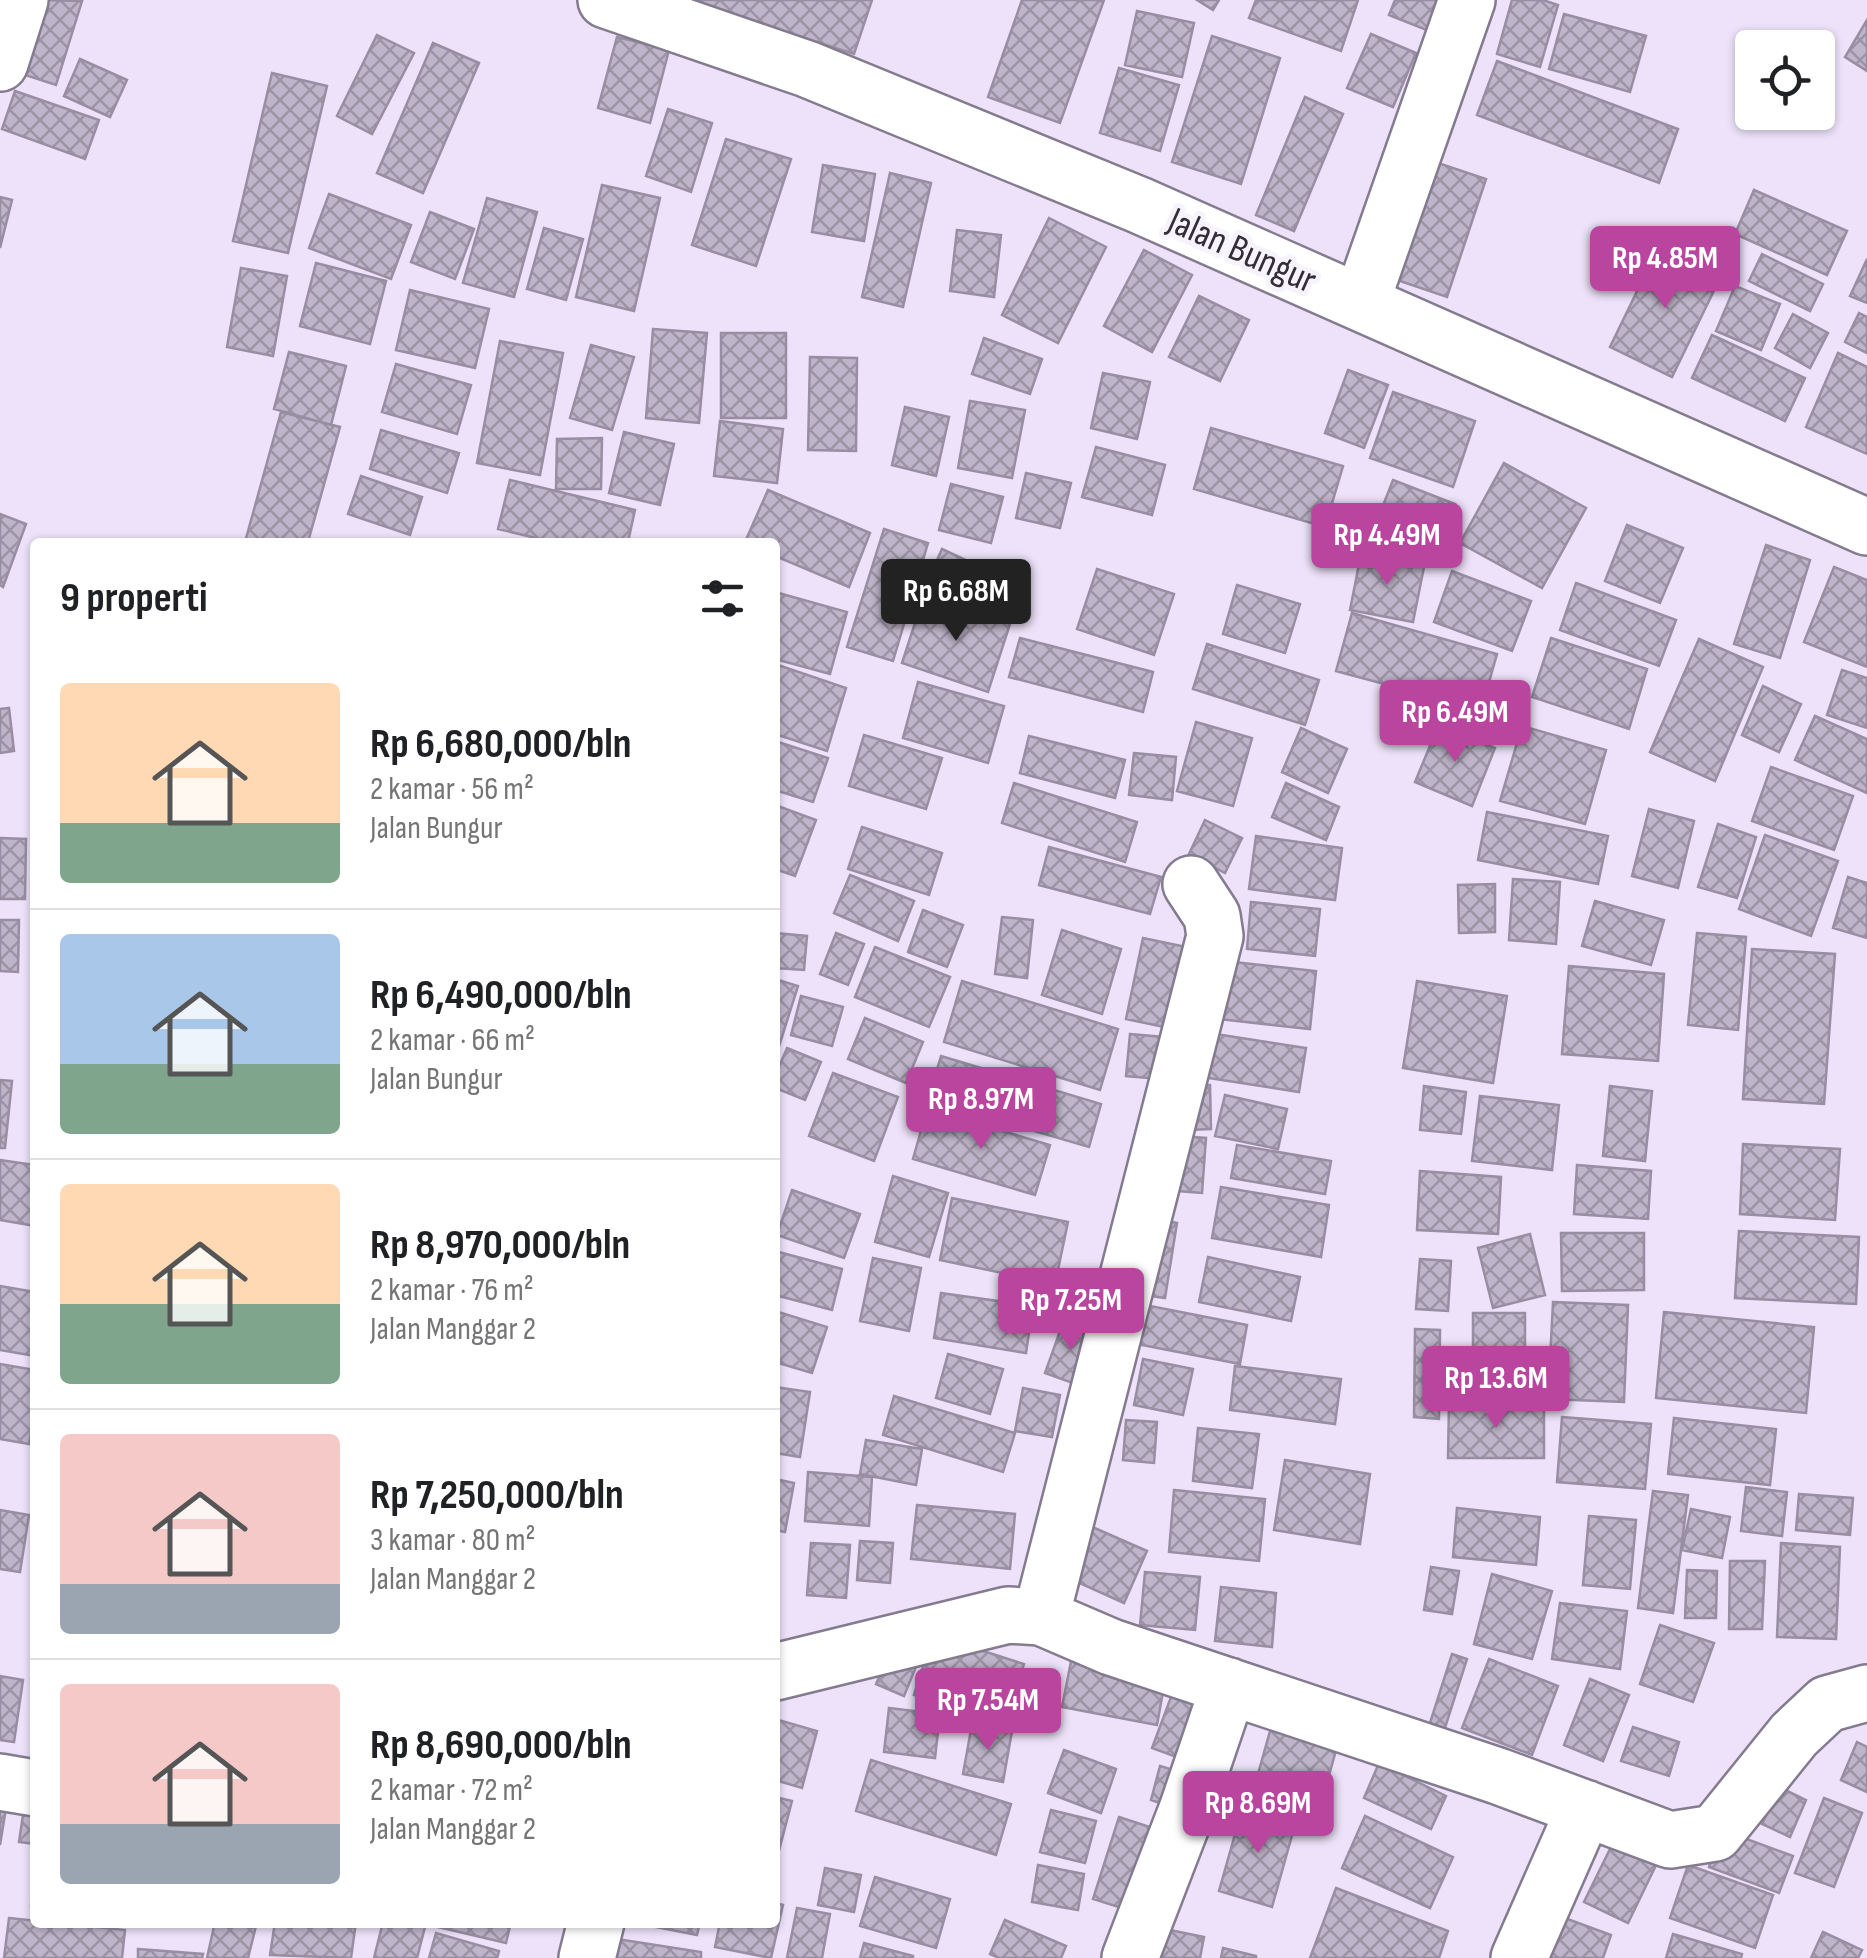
<!DOCTYPE html>
<html lang="id">
<head>
<meta charset="utf-8">
<style>
	:root { --surface:#fff; --page:#f2f2f2; --text:#202124; --muted:#757577; --line:#e0e0e0; --accent:#ba459e }
	body { margin:0; font-family:"Sofia Sans Condensed",sans-serif; background:var(--page); color:var(--text); height:100vh; display:flex; flex-direction:column; font-size:38px; white-space:nowrap }
	* { box-sizing:border-box; margin:0 }
	p { font-size:32px; color:var(--muted) }
	.icon { flex:none; width:55px; height:55px; fill:none; stroke:currentColor; stroke-width:2; stroke-linecap:round; stroke-linejoin:round }
	.map { position:relative; flex:1; overflow:hidden }
	.panel { position:absolute; left:30px; top:538px; width:750px; height:1390px; display:flex; flex-direction:column; background:var(--surface); border-radius:10px; box-shadow:0 2px 8px #0004 }
	.panel>* { flex:none }
	.buttons { position:absolute; left:1735px; top:30px; display:grid; gap:20px }
	.buttons a { display:grid; place-items:center; width:100px; height:100px; border-radius:10px; background:var(--surface); box-shadow:0 2px 8px #0004; font-size:50px }
	.price { position:absolute; translate:-50% -85px; padding:0 22px; border-radius:10px; background:var(--accent); color:#fff; font-size:32px; line-height:65px; filter:drop-shadow(0 2px 5px #0008) }
	.price::after { content:''; position:absolute; left:50%; top:60px; width:30px; height:22px; margin-left:-15px; background:inherit; clip-path:polygon(0 0,100% 0,50% 100%) }
	.price.current { background:#222; color:#fff }
	ul { padding:0; list-style:none }
	li { display:flex; align-items:center; gap:30px; height:250px; padding:0 30px }
	li+li { border-top:2px solid var(--line) }
	li span { display:grid; place-items:center; flex:none; width:280px; height:200px; border-radius:10px; color:#555 }
	li>.icon { margin-inline-start:auto }
	span .icon { width:120px; height:120px; fill:#fffc; stroke-width:1 }
	li b { font-size:42px }
	h2 { display:flex; justify-content:space-between; align-items:center; height:120px; padding:0 30px; font-size:42px }
	.map>svg:first-child { display:block }
</style>
</head>
<body>
<div class="map">
<svg width="1867" height="1958" viewBox="0 0 1867 1958">
	<defs>
		<pattern id="building-cross-hatch" width="8" height="8" patternUnits="userSpaceOnUse" patternTransform="scale(2.5)"><rect width="8" height="8" fill="#bfb5ca"/><path d="M0 0l8 8M0 8l8-8" fill="none" stroke="#9c94a5"/></pattern>
	</defs>
	<rect width="100%" height="100%" fill="#ede2f9"/>
	<path fill="url(#building-cross-hatch)" stroke="#988ea3" stroke-width="2.5" d="M39,0L82,1L56,85L16,72Z
		M688,0H872L854,54Z
		M1022,0H1104L1060,123L988,97Z
		M1197,0H1219L1213,10Z
		M1256,0H1358L1341,51L1249,18Z
		M1395,0H1459L1444,37L1389,15Z
		M1512,0H1543L1558,5L1540,67L1497,54Z
		M1137,11L1194,23L1182,77L1125,65Z
		M1564,14L1646,36L1630,92L1549,69Z
		M1867,20V71L1845,57Z
		M1371,34L1416,53L1393,107L1347,88Z
		M377,35L414,53L372,134L337,116Z
		M1212,36L1280,58L1241,184L1172,162Z
		M617,37L669,50L650,123L598,108Z
		M433,43L479,63L423,193L377,173Z
		M80,59L127,80L110,117L64,96Z
		M1497,61L1678,129L1659,183L1477,115Z
		M1119,68L1179,85L1160,151L1100,133Z
		M272,73L327,86L288,253L233,241Z
		M15,91L99,120L85,159L2,129Z
		M1305,97L1343,114L1294,231L1256,215Z
		M668,109L712,123L691,192L646,176Z
		M726,139L791,159L756,266L692,245Z
		M1426,159L1486,179L1447,297L1388,277Z
		M823,165L875,174L864,241L812,232Z
		M890,173L931,183L903,307L862,297Z
		M602,185L660,198L634,311L576,297Z
		M1754,190L1847,231L1827,275L1735,234Z
		M329,194L411,225L391,279L309,248Z
		M0,197L12,200L0,248Z
		M487,198L537,212L514,297L463,283Z
		M430,212L474,229L455,279L411,262Z
		M1049,218L1106,247L1058,343L1002,315Z
		M544,228L583,239L566,300L527,289Z
		M957,230L1001,235L994,297L950,291Z
		M1659,246L1721,276L1672,377L1610,347Z
		M1144,250L1192,275L1152,352L1104,326Z
		M1762,254L1823,284L1810,311L1749,281Z
		M1867,259V303L1850,296Z
		M316,263L386,281L370,344L300,326Z
		M241,268L287,276L273,356L227,347Z
		M1735,286L1780,304L1761,350L1716,331Z
		M410,290L489,309L475,368L396,350Z
		M1199,296L1249,320L1220,381L1169,357Z
		M1859,313L1867,317V353L1845,342Z
		M1793,314L1828,333L1810,368L1775,348Z
		M653,329L707,333L699,423L646,418Z
		M721,333H786V418H721Z
		M1712,335L1805,378L1785,421L1692,378Z
		M984,338L1042,359L1030,394L972,374Z
		M500,341L563,353L540,475L477,463Z
		M591,345L634,357L612,430L570,418Z
		M289,352L346,366L331,425L274,409Z
		M1838,353L1867,367V454L1806,427Z
		M810,357L857,358L856,451L808,450Z
		M396,364L471,385L457,434L382,412Z
		M1348,370L1388,385L1364,448L1325,433Z
		M1103,373L1150,382L1137,439L1091,428Z
		M1393,392L1475,421L1453,487L1370,458Z
		M970,401L1025,410L1012,478L958,468Z
		M905,407L949,417L936,476L892,465Z
		M281,412L340,427L308,542H245Z
		M720,421L783,429L777,483L714,476Z
		M1211,428L1343,466L1325,527L1194,489Z
		M381,430L459,453L447,493L370,469Z
		M624,432L674,444L660,505L609,493Z
		M602,438L601,489H556L557,439Z
		M1096,447L1165,465L1152,515L1082,497Z
		M1504,463L1586,508L1542,588L1460,543Z
		M1026,473L1071,483L1060,528L1016,518Z
		M361,476L422,497L410,535L348,514Z
		M510,480L635,510L628,542H553L498,529Z
		M1393,480L1455,504L1436,555L1373,531Z
		M951,484L1003,497L991,543L939,530Z
		M768,490L870,533L849,587L775,556V542H745Z
		M0,514L26,524L3,587L0,585Z
		M1627,525L1683,548L1660,603L1605,581Z
		M884,529L928,543L893,661L847,647Z
		M1766,545L1810,560L1780,658L1734,644Z
		M942,549L1026,588L1010,624L926,585Z
		M1361,554L1424,567L1413,622L1350,610Z
		M1834,567L1867,580V667L1804,642Z
		M1097,569L1174,594L1154,655L1077,629Z
		M1452,571L1531,601L1512,651L1434,622Z
		M1576,583L1676,620L1659,666L1560,630Z
		M1237,585L1300,604L1285,653L1223,634Z
		M775,592L847,612L830,674L775,659Z
		M924,595L1010,624L988,692L902,663Z
		M1352,613L1497,654L1481,710L1336,671Z
		M1020,638L1153,672L1143,712L1009,677Z
		M1551,638L1647,669L1629,729L1532,697Z
		M1699,639L1763,667L1715,781L1650,752Z
		M1207,644L1319,680L1305,725L1193,689Z
		M775,664L846,688L827,751L775,734Z
		M1842,670L1867,678V728L1827,715Z
		M918,682L1004,706L988,763L903,738Z
		M1763,686L1801,704L1779,752L1742,735Z
		M9,708L14,751L0,753V709Z
		M1815,716L1867,739V793L1795,760Z
		M1196,722L1252,738L1233,806L1177,791Z
		M1439,724L1495,748L1472,806L1415,782Z
		M1522,726L1606,750L1585,824L1500,801Z
		M1301,728L1347,749L1328,793L1282,772Z
		M864,735L942,758L926,809L849,786Z
		M1029,736L1125,760L1115,798L1020,773Z
		M775,741L828,758L813,802L775,790Z
		M1134,753L1176,757L1172,800L1129,795Z
		M1771,767L1853,796L1834,850L1752,821Z
		M1014,783L1137,822L1125,862L1002,823Z
		M1286,783L1339,807L1326,840L1272,817Z
		M775,805L816,820L795,876L775,869Z
		M1649,809L1694,821L1678,888L1632,876Z
		M1487,812L1608,836L1598,884L1478,860Z
		M1205,820L1242,838L1225,873L1189,854Z
		M1718,824L1756,837L1737,898L1698,887Z
		M862,827L942,853L929,895L848,869Z
		M1765,835L1838,861L1811,936L1739,909Z
		M1256,836L1342,848L1335,900L1249,889Z
		M0,838L26,839L25,899H0Z
		M1049,847L1161,877L1150,914L1039,885Z
		M850,875L914,901L898,941L834,913Z
		M1848,877L1867,883V938L1833,928Z
		M1513,879L1560,882L1556,944L1509,940Z
		M1495,884V932L1459,933L1458,885Z
		M1595,901L1664,920L1651,965L1582,946Z
		M1251,902L1320,909L1315,956L1247,949Z
		M923,910L963,925L947,967L908,952Z
		M1002,917L1033,920L1027,978L995,974Z
		M0,920H19L18,972L0,971Z
		M1062,930L1121,949L1102,1014L1042,995Z
		M775,933L807,936L804,970L775,968Z
		M836,933L864,944L848,985L820,974Z
		M1697,933L1746,937L1738,1030L1688,1025Z
		M1143,938L1186,947L1169,1028L1126,1019Z
		M875,947L950,977L929,1027L855,997Z
		M1752,949L1835,954L1824,1104L1743,1099Z
		M1225,961L1316,971L1310,1029L1218,1019Z
		M1569,966L1664,974L1658,1061L1562,1054Z
		M775,979L798,986L775,1059Z
		M962,981L1118,1029L1100,1090L944,1042Z
		M1417,981L1507,996L1493,1083L1403,1068Z
		M801,996L843,1007L832,1046L791,1035Z
		M865,1018L923,1042L906,1083L848,1059Z
		M1209,1033L1306,1048L1299,1092L1202,1077Z
		M1130,1034L1163,1037L1159,1079L1126,1076Z
		M787,1048L821,1062L805,1100L775,1088V1076Z
		M941,1056L1101,1104L1089,1147L928,1100Z
		M833,1073L898,1097L874,1161L809,1136Z
		M0,1080L12,1081L5,1148H0Z
		M1189,1085H1210L1211,1129L1189,1130Z
		M1424,1086L1466,1092L1461,1134L1420,1130Z
		M1610,1086L1652,1091L1645,1161L1603,1156Z
		M1225,1095L1287,1109L1278,1149L1215,1136Z
		M1480,1096L1559,1105L1552,1170L1472,1161Z
		M927,1109L1050,1145L1035,1195L913,1159Z
		M1182,1136L1206,1138L1202,1193L1178,1191Z
		M1743,1144L1840,1149L1835,1220L1740,1214Z
		M1237,1145L1331,1161L1325,1194L1231,1178Z
		M0,1160L35,1165V1226L0,1220Z
		M1577,1165L1651,1171L1648,1219L1574,1214Z
		M1420,1171L1501,1177L1498,1234L1417,1230Z
		M893,1176L948,1193L929,1257L875,1242Z
		M1221,1187L1329,1205L1321,1257L1212,1238Z
		M792,1190L860,1214L844,1258L777,1235Z
		M952,1198L1068,1222L1055,1284L940,1260Z
		M1163,1220L1177,1223L1165,1298L1150,1296Z
		M1739,1231L1859,1237L1856,1304L1735,1298Z
		M1561,1233H1644V1290L1562,1291Z
		M1530,1234L1545,1295L1493,1308L1478,1248Z
		M775,1251L842,1269L832,1310L775,1295Z
		M1208,1257L1300,1277L1291,1321L1199,1302Z
		M873,1258L921,1268L909,1331L860,1321Z
		M1420,1259L1451,1261L1448,1311L1416,1309Z
		M0,1286L35,1292V1356L0,1350Z
		M941,1293L1033,1306L1026,1353L934,1338Z
		M1553,1302L1628,1305L1624,1402L1548,1399Z
		M1145,1305L1247,1325L1240,1364L1137,1344Z
		M775,1311L827,1327L812,1373L775,1362Z
		M1664,1312L1814,1327L1806,1413L1656,1398Z
		M1473,1313H1525V1395L1473,1396Z
		M1064,1320L1096,1333L1078,1385L1045,1373Z
		M1415,1329L1440,1330L1439,1419L1414,1417Z
		M948,1354L1003,1369L990,1414L936,1398Z
		M1143,1359L1193,1369L1183,1415L1134,1405Z
		M0,1364L35,1370V1410L29,1444L0,1439Z
		M1235,1366L1341,1379L1335,1424L1230,1410Z
		M775,1387L810,1392L800,1457L775,1453Z
		M1023,1388L1060,1395L1052,1437L1015,1431Z
		M894,1396L1015,1433L1003,1472L883,1435Z
		M1449,1403H1544V1458H1448Z
		M1562,1417L1651,1424L1645,1489L1557,1482Z
		M1674,1418L1776,1429L1770,1485L1668,1474Z
		M1126,1420L1157,1422L1154,1463L1123,1460Z
		M1198,1428L1259,1434L1252,1488L1193,1481Z
		M866,1440L922,1449L916,1485L860,1474Z
		M1285,1460L1370,1474L1360,1544L1274,1530Z
		M808,1472L872,1477L869,1526L805,1521Z
		M775,1479L794,1483L785,1532L775,1530Z
		M1746,1487L1787,1492L1782,1536L1741,1531Z
		M1174,1490L1265,1499L1259,1561L1169,1552Z
		M1653,1491L1688,1495L1673,1613L1638,1608Z
		M1799,1494L1853,1498L1850,1535L1796,1530Z
		M917,1505L1015,1514L1010,1569L911,1559Z
		M1457,1508L1540,1517L1536,1565L1453,1557Z
		M1691,1509L1730,1517L1722,1558L1682,1550Z
		M0,1510L29,1515L20,1572L0,1569Z
		M1589,1516L1636,1520L1630,1589L1583,1585Z
		M1090,1526L1147,1551L1124,1603L1066,1577Z
		M860,1541L893,1543L890,1583L857,1580Z
		M811,1543L850,1545L846,1598L807,1595Z
		M1781,1543L1840,1547L1836,1639L1777,1637Z
		M1730,1561H1765L1762,1629H1729Z
		M1431,1567L1459,1571L1452,1614L1424,1610Z
		M1687,1570L1717,1571L1716,1618H1685Z
		M1145,1572L1200,1577L1195,1630L1140,1625Z
		M1492,1574L1552,1591L1532,1659L1474,1644Z
		M1221,1587L1276,1593L1272,1647L1215,1641Z
		M1560,1603L1627,1611L1620,1669L1552,1659Z
		M1660,1625L1714,1643L1693,1702L1640,1684Z
		M933,1635L1024,1664L1004,1724L914,1695Z
		M893,1646L920,1657L904,1696L876,1684Z
		M1074,1646L1168,1664L1157,1725L1062,1707Z
		M1452,1654L1467,1659L1444,1731L1429,1726Z
		M1489,1659L1558,1686L1532,1755L1462,1728Z
		M0,1676L23,1680L14,1742L0,1740Z
		M1590,1679L1629,1695L1603,1761L1564,1745Z
		M1177,1681L1204,1691L1179,1758L1152,1748Z
		M889,1708L940,1714L935,1758L884,1752Z
		M1276,1710L1342,1729L1324,1793L1258,1774Z
		M775,1719L817,1731L802,1788L775,1780Z
		M972,1724L1012,1731L1003,1782L963,1774Z
		M1633,1727L1679,1742L1669,1776L1621,1761Z
		M1857,1742L1867,1747V1792L1841,1780Z
		M1064,1750L1116,1769L1101,1813L1048,1793Z
		M871,1760L1011,1804L996,1855L856,1811Z
		M1379,1763L1446,1796L1431,1829L1364,1798Z
		M1160,1766L1184,1773L1174,1808L1151,1800Z
		M1211,1781L1242,1787L1236,1818L1205,1811Z
		M1779,1787L1806,1800L1790,1837L1762,1824Z
		M775,1797L792,1801L776,1862H775Z
		M1824,1798L1862,1813L1834,1887L1795,1873Z
		M1243,1806L1296,1821L1272,1907L1219,1891Z
		M0,1807L6,1808L0,1845Z
		M24,1808L35,1809V1844L19,1842Z
		M1051,1810L1096,1821L1085,1863L1040,1852Z
		M1365,1816L1453,1857L1430,1908L1342,1868Z
		M1119,1817L1153,1828L1128,1910L1093,1899Z
		M1722,1830L1793,1856L1779,1893L1709,1867Z
		M1613,1843L1657,1863L1628,1923L1584,1902Z
		M35,1858V1906H31Z
		M1038,1865L1084,1874L1078,1910L1032,1902Z
		M1688,1865L1773,1895L1755,1948L1670,1918Z
		M825,1868L861,1875L854,1912L818,1905Z
		M875,1877L950,1899L936,1948L860,1926Z
		M1336,1888L1448,1931L1439,1958H1310Z
		M775,1903L783,1905L771,1958L715,1947L720,1922H775Z
		M797,1908L830,1914L822,1958H787Z
		M1562,1917L1611,1935L1603,1958H1547Z
		M9,1918L125,1930L122,1958H4Z
		M1005,1920L1066,1946L1061,1958H999L990,1954Z
		M215,1922H257L248,1958H207Z
		M275,1922H356L351,1958L270,1955Z
		M383,1922L426,1923L417,1958H374Z
		M439,1922H511L506,1943L438,1927Z
		M657,1922H700L697,1935L656,1927Z
		M1165,1929L1204,1937L1200,1958H1160Z
		M1823,1932L1862,1950L1858,1958H1811Z
		M436,1933L499,1951L497,1958H429Z
		M1673,1934L1742,1954L1741,1958H1666Z
		M617,1939L701,1952V1958H614Z
		M864,1943L913,1956V1958H860Z
		M1223,1948L1256,1956V1958H1221Z
		M138,1949L203,1954L202,1958H138Z"/>
	<g fill="none" stroke-linecap="round" stroke-linejoin="round">
		<g stroke="#857b8f" stroke-width="60">
			<path id="minor" d="M606,0L807,69L1139,205L1867,527
				M0,63L20,0
				M1361,303L1467,0
				M1041,1617L1215,936L1212,916L1191,884
				M775,1672L1008,1615L1041,1617L1111,1647L1498,1776L1670,1840L1715,1833L1794,1735L1827,1704L1867,1693
				M0,1782L35,1788
				M587,1958L596,1922
				M1130,1958L1187,1810L1229,1686
				M1519,1958L1585,1808"/>
		</g>
		<use href="#minor" stroke="#fff" stroke-width="55"/>
	</g>
	<g text-anchor="middle" dominant-baseline="central" stroke-width="10" stroke-linejoin="round" paint-order="stroke">
		<g font-size="38" fill="#322d36" stroke="#f7f3fc">
			<text transform="translate(1242 251) rotate(24)">Jalan Bungur</text>
		</g>
	</g>
</svg>
<div class="buttons">
<a><svg class="icon" aria-label="locate" viewBox="0 0 24 24"><circle cx="12" cy="12" r="6"/><path d="M12 2v4M12 18v4M2 12h4M18 12h4"/></svg></a>
</div>
<b class="price" style="left:1665px;top:311px">Rp 4.85M</b>
<b class="price" style="left:1387px;top:588px">Rp 4.49M</b>
<b class="price current" style="left:956px;top:644px">Rp 6.68M</b>
<b class="price" style="left:1455px;top:765px">Rp 6.49M</b>
<b class="price" style="left:981px;top:1152px">Rp 8.97M</b>
<b class="price" style="left:1071px;top:1353px">Rp 7.25M</b>
<b class="price" style="left:1496px;top:1431px">Rp 13.6M</b>
<b class="price" style="left:988px;top:1753px">Rp 7.54M</b>
<b class="price" style="left:1258px;top:1856px">Rp 8.69M</b>
<section class="panel">
<h2>9 properti<svg class="icon" aria-label="filters" viewBox="0 0 24 24"><path d="M4 7h16M4 17h16"/><circle cx="9" cy="7" r="2"/><circle cx="15" cy="17" r="2"/></svg></h2>
<ul>
<li><span style="background:linear-gradient(#ffd9b3 70%,#7fa58c 0)"><svg class="icon" aria-label="home" viewBox="0 0 24 24"><path d="M3 11l9-7 9 7M6 9v11h12V9"/></svg></span><div><b>Rp 6,680,000/bln</b><p>2 kamar · 56 m²</p><p>Jalan Bungur</p></div></li>
<li><span style="background:linear-gradient(#a9c7e8 65%,#7fa58c 0)"><svg class="icon" aria-label="home" viewBox="0 0 24 24"><path d="M3 11l9-7 9 7M6 9v11h12V9"/></svg></span><div><b>Rp 6,490,000/bln</b><p>2 kamar · 66 m²</p><p>Jalan Bungur</p></div></li>
<li><span style="background:linear-gradient(#ffd9b3 60%,#7fa58c 0)"><svg class="icon" aria-label="home" viewBox="0 0 24 24"><path d="M3 11l9-7 9 7M6 9v11h12V9"/></svg></span><div><b>Rp 8,970,000/bln</b><p>2 kamar · 76 m²</p><p>Jalan Manggar 2</p></div></li>
<li><span style="background:linear-gradient(#f6c9c9 75%,#9aa5b1 0)"><svg class="icon" aria-label="home" viewBox="0 0 24 24"><path d="M3 11l9-7 9 7M6 9v11h12V9"/></svg></span><div><b>Rp 7,250,000/bln</b><p>3 kamar · 80 m²</p><p>Jalan Manggar 2</p></div></li>
<li><span style="background:linear-gradient(#f6c9c9 70%,#9aa5b1 0)"><svg class="icon" aria-label="home" viewBox="0 0 24 24"><path d="M3 11l9-7 9 7M6 9v11h12V9"/></svg></span><div><b>Rp 8,690,000/bln</b><p>2 kamar · 72 m²</p><p>Jalan Manggar 2</p></div></li>
</ul>
</section>
</div>
</body>
</html>
